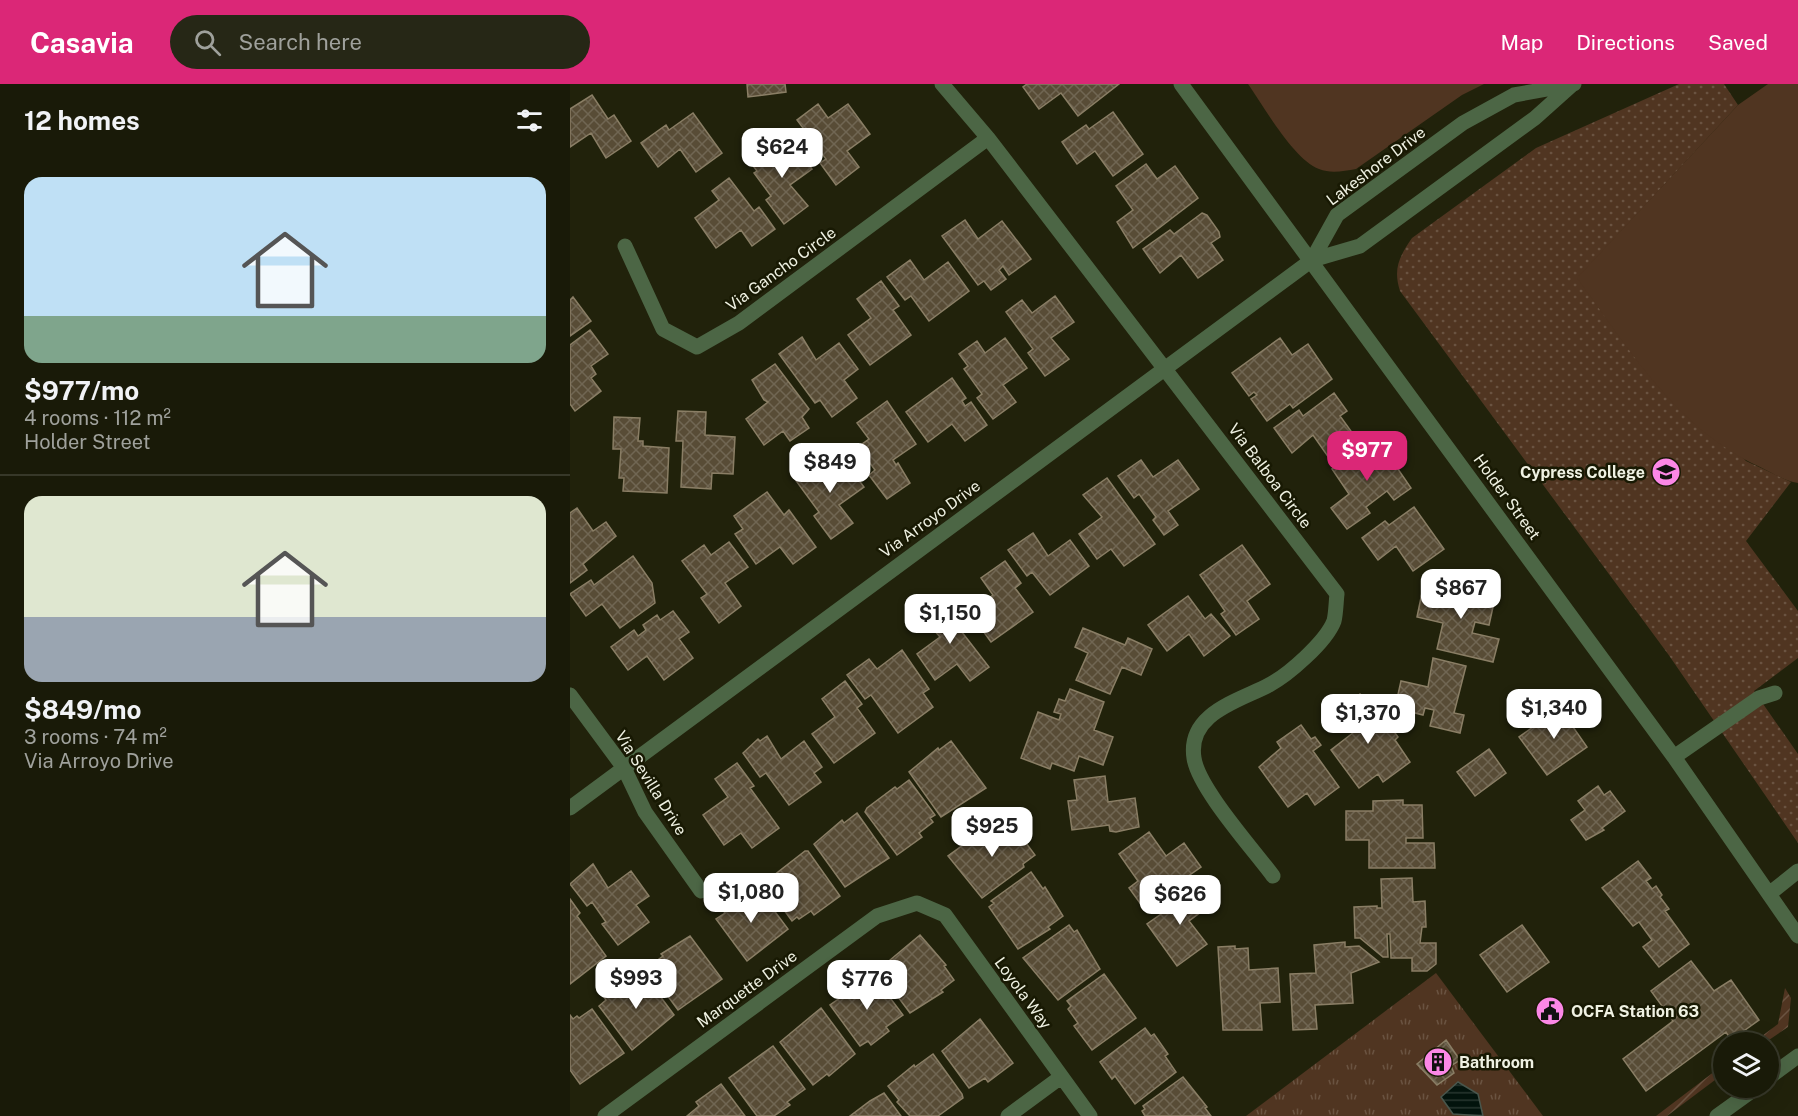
<!DOCTYPE html>
<html lang="en">
<head>
<meta charset="utf-8">
<style>
	:root { --surface:#191a08; --page:#262716; --text:#f1f3f6; --muted:#9fa19c; --line:#373829; --accent:#db2777 }
	body { margin:0; font-family:"Public Sans",sans-serif; background:var(--page); color:var(--text); height:100vh; display:flex; flex-direction:column; font-size:22px; white-space:nowrap }
	* { box-sizing:border-box; margin:0 }
	p { font-size:20px; color:var(--muted) }
	.icon { flex:none; width:33px; height:33px; fill:none; stroke:currentColor; stroke-width:2; stroke-linecap:round; stroke-linejoin:round }
	.map { position:relative; flex:1; overflow:hidden }
	.drawer { display:flex; flex-direction:column; background:var(--surface); width:570px }
	.drawer>* { flex:none }
	.buttons { position:absolute; left:1143px; top:948px; display:grid; gap:12px }
	.buttons a { display:grid; place-items:center; width:66px; height:66px; border-radius:50%; background:var(--surface); box-shadow:0 6px 24px #0002,0 0 0 2px var(--line); font-size:30px }
	.price { position:absolute; translate:-50% -51px; padding:0 14px; border-radius:12px; background:#fff; color:#222; font-size:20px; line-height:39px; filter:drop-shadow(0 2px 3px #0008) }
	.price::after { content:''; position:absolute; left:50%; top:36px; width:18px; height:14px; margin-left:-9px; background:inherit; clip-path:polygon(0 0,100% 0,50% 100%) }
	.price.current { background:var(--accent); color:#fff }
	ul { padding:0; list-style:none }
	li { display:grid; align-content:center; gap:12px; height:318px; padding:0 24px }
	li+li { border-top:2px solid var(--line) }
	li span { display:grid; place-items:center; height:186px; border-radius:18px; color:#555 }
	li>.icon { margin-inline-start:auto }
	span .icon { width:108px; height:108px; fill:#fffc; stroke-width:1 }
	li b { font-size:26px }
	h2 { display:flex; justify-content:space-between; align-items:center; height:72px; padding:0 24px; font-size:26px }
	header { display:flex; align-items:center; gap:36px; box-sizing:border-box; height:84px; padding:0 30px; background:var(--accent); color:#fff }
	header strong { font-size:28px }
	nav { display:flex; gap:33px; margin-inline-start:auto; font-size:21px }
	.search { width:420px; height:54px; background:var(--page); display:flex; align-items:center; gap:15px; box-sizing:border-box; padding:0 21px; border-radius:33px; color:var(--muted); font-size:22px }
	main { display:flex; flex:1; min-height:0 }
	.map>svg:first-child { display:block }
</style>
</head>
<body>
<header>
<strong>Casavia</strong>
<div class="search"><svg class="icon" aria-label="search" viewBox="0 0 24 24"><circle cx="10" cy="10" r="6"/><path d="M15 15l6 6"/></svg>Search here</div>
<nav><a>Map</a><a>Directions</a><a>Saved</a></nav>
</header>
<main>
<section class="drawer">
<h2>12 homes<svg class="icon" aria-label="filters" viewBox="0 0 24 24"><path d="M4 7h16M4 17h16"/><circle cx="9" cy="7" r="2"/><circle cx="15" cy="17" r="2"/></svg></h2>
<ul>
<li><span style="background:linear-gradient(#bfe0f5 75%,#7fa58c 0)"><svg class="icon" aria-label="home" viewBox="0 0 24 24"><path d="M3 11l9-7 9 7M6 9v11h12V9"/></svg></span><div><b>$977/mo</b><p>4 rooms · 112 m²</p><p>Holder Street</p></div></li>
<li><span style="background:linear-gradient(#dfe7d0 65%,#9aa5b1 0)"><svg class="icon" aria-label="home" viewBox="0 0 24 24"><path d="M3 11l9-7 9 7M6 9v11h12V9"/></svg></span><div><b>$849/mo</b><p>3 rooms · 74 m²</p><p>Via Arroyo Drive</p></div></li>
</ul>
</section>
<div class="map">
<svg width="1228" height="1032" viewBox="0 0 1228 1032">
	<defs>
		<pattern id="grass-dots" width="8" height="8" patternUnits="userSpaceOnUse" patternTransform="scale(1.5)"><rect width="8" height="8" fill="#503521"/><path d="M2 2h.1M6 6h.1" fill="none" stroke="#6a5341" stroke-width="1.8" stroke-linecap="round"/></pattern>
		<pattern id="park-tufts" width="24" height="20" patternUnits="userSpaceOnUse" patternTransform="scale(1.5)"><rect width="24" height="20" fill="#503521"/><path d="M3 7l-1-3M5 7V3M7 7l1-3M15 17l-1-3M17 17v-4M19 17l1-3" fill="none" stroke="#6a5341"/></pattern>
		<pattern id="garden-furrows" width="10" height="10" patternUnits="userSpaceOnUse" patternTransform="scale(1.5)"><rect width="10" height="10" fill="#503521"/><path d="M-1 1l2-2M0 10L10 0M9 11l2-2" fill="none" stroke="#6a5341"/></pattern>
		<pattern id="water-rules" width="6" height="5" patternUnits="userSpaceOnUse" patternTransform="scale(1.5)"><rect width="6" height="5" fill="#02130c"/><path d="M0 2.5h6" fill="none" stroke="#27362f"/></pattern>
		<pattern id="building-cross-hatch" width="8" height="8" patternUnits="userSpaceOnUse" patternTransform="scale(1.5)"><rect width="8" height="8" fill="#584c36"/><path d="M0 0l8 8M0 8l8-8" fill="none" stroke="#706653"/></pattern>
	</defs>
	<rect width="100%" height="100%" fill="#21220b"/>
	<path fill="url(#grass-dots)" d="M1109,0H1154L1168,21L1008,194L1176,377L1221,398L1176,457L1228,527V574L1184,607L1228,670V759L1098,570L830,207C823,185 829,173 842,154L966,64Z"/>
	<path fill="url(#park-tufts)" d="M866,889L973,1032H676Z"/>
	<path fill="url(#garden-furrows)" d="M1215,904L1221,914L1218,943L1196,958H1184L1208,940Z
		M1153,981V990L1097,1032H1086Z"/>
	<path fill="#503521" d="M678,0H914L892,11L786,85C774,87 761,90 749,85C724,76 694,23 678,0Z
		M1198,0H1228V399C1215,397 1202,389 1190,383C1106,344 1060,266 1007,194L1168,21Z"/>
	<path fill="url(#water-rules)" stroke="#49564c" stroke-width="1.5" d="M888,998L908,1010L913,1032L883,1030L871,1013Z"/>
	<path fill="url(#building-cross-hatch)" stroke="#8a7e65" stroke-width="1.5" d="M177,0H215L216,8L178,13Z
		M457,0H549L508,32L491,9L469,25L453,3Z
		M22,11L38,35L44,31L61,57L36,74L21,49L0,63V25Z
		M248,20L258,34L278,20L300,50L277,67L289,83L266,101L250,79L256,75L227,36Z
		M543,28L573,70L543,92L525,67L507,80L492,58L516,41L519,45Z
		M123,29L152,69L126,88L110,65L88,83L71,59L96,41L99,46Z
		M224,60L242,85L220,101L238,122L214,140L196,116L201,112L184,89L187,87L178,75L197,61L206,73Z
		M576,80L587,95L605,82L628,114L563,164L547,138L563,126L546,102Z
		M159,94L184,127L189,123L205,145L182,162L171,146L146,164L125,134L149,116L142,107Z
		M632,129L637,131L649,148L650,153L641,159L653,176L628,194L611,171L590,189L573,165L600,146L604,150Z
		M395,136L408,155L432,137L461,175L439,191L433,182L429,186L436,195L421,206L414,197L408,201L372,152Z
		M340,176L354,196L378,178L399,207L359,237L341,212L335,216L317,193Z
		M311,197L329,222L323,226L341,251L300,281L278,251L301,234L287,215Z
		M485,212L504,238L481,254L499,275L475,292L458,269L463,265L436,228L452,216L462,229Z
		M3,213L21,237L0,252V216Z
		M20,246L38,270L21,282L26,290L21,294L31,307L5,327L0,320V261Z
		M232,253L246,276L269,259L288,285L274,296L287,314L262,333L250,316L245,319L209,270Z
		M435,254L457,284L433,301L446,318L423,335L407,314L412,310L394,285L398,282L389,270L407,257L415,269Z
		M710,254L722,271L738,260L762,295L723,324L720,320L697,337L681,315L687,311L684,308L679,312L662,289Z
		M205,280L239,325L232,333L239,344L220,357L213,347L194,361L176,335L198,318L194,316L182,296Z
		M382,294L396,314L392,317L395,322L401,318L417,341L395,357L382,340L358,358L336,328Z
		M764,309L777,327L770,332L786,354L759,374L743,351L722,369L704,344L729,326L733,332Z
		M317,317L346,360L323,376L326,381L328,379L340,399L317,415L299,391L305,386L288,363L299,355L287,339Z
		M108,327L136,328L135,351L165,353L163,390L142,389L141,405L111,403L113,357H106Z
		M44,333L70,334L68,357H73V362L99,364L97,409L53,407L54,394H49L51,365H43Z
		M806,353L841,404L824,416L817,407L796,423L800,429L777,445L761,424L779,410L762,385Z
		M272,373L294,403L269,421L283,439L261,455L244,432L249,428L224,394L244,379L251,388Z
		M571,376L583,393L608,376L629,405L598,427L608,441L594,451L583,436L586,433L569,410L564,414L548,392Z
		M537,394L585,460L554,482L541,465L527,475L509,450L532,433L513,411Z
		M197,408L214,431L219,426L246,463L223,480L210,463L186,480L165,450L173,445L164,432Z
		M844,423L874,465L843,487L826,462L808,476L792,454L815,437L819,441Z
		M7,424L23,447L36,438L46,452L13,480L17,486L0,499V429Z
		M463,449L478,472L500,456L519,482L480,511L462,488L457,492L438,466Z
		M159,458L178,483L155,499L171,522L149,539L131,514L137,510L112,477L134,461L141,471Z
		M672,461L700,500L677,517L689,535L666,551L651,530L655,527L630,491Z
		M63,472L82,499L85,519L50,544L32,520L16,532L0,510L21,496L24,501Z
		M435,477L451,499L445,504L463,528L421,558L399,528L423,511L411,494Z
		M882,500L912,507L911,510L925,514L919,541L905,538L902,549L929,555L923,578L867,565L873,539L847,533L853,504L879,510Z
		M618,512L635,535L641,530L660,552L634,572L619,550L597,567L578,541Z
		M375,515L393,539L388,543L419,583L400,597L387,580L365,596L347,570L370,553L352,532Z
		M103,527L119,548L109,555L123,574L94,596L77,572L58,586L41,563L64,546L68,552L76,546L73,541L87,531L90,536Z
		M513,544L555,561L558,554L582,565L571,591L552,583L540,610L506,596L518,569L505,563Z
		M332,566L359,605L353,609L363,623L328,649L301,611L295,615L277,591L299,575L307,585Z
		M863,574L896,582L884,629L894,631L890,649L860,642L864,626L855,624L853,631L825,624L831,597L858,603Z
		M275,597L292,620L287,624L305,649L264,679L242,650L265,633L252,615Z
		M500,605L534,618L524,646L543,653L533,681L509,672L504,687L482,679L480,685L451,674L468,628L489,636L491,630L484,628L489,615L495,617Z
		M790,610L808,634L812,631L828,653L825,656L840,678L813,698L808,690L789,704L761,666L784,648L766,628Z
		M995,620L1009,639L1003,643L1017,663L977,691L949,653Z
		M731,641L741,655L745,653L751,661L743,667L769,703L745,721L737,709L718,723L689,683L711,664L707,658Z
		M197,652L211,675L234,657L252,683L244,689L251,698L219,721L196,689L190,693L173,669L188,655L190,657Z
		M381,657L416,704L371,733L339,688L368,664L369,666Z
		M919,665L936,689L905,712L887,688Z
		M167,679L184,702L180,704L209,744L182,764L171,749L154,761L133,731L158,713L145,695Z
		M535,692L538,718L565,714L569,743L546,748L540,747L539,741L502,746L498,717L507,716L504,696Z
		M339,696L365,731L360,734L363,738L349,749L352,753L327,771L295,728L297,724L325,703L327,705Z
		M1028,702L1034,711L1040,707L1055,727L1032,744L1034,746L1016,756L1001,736L1015,726L1008,717Z
		M833,716V721H852L853,754H836V759H864L865,784H799V756H776V727H803V717Z
		M287,729L319,774L275,803L244,760L272,736L274,739Z
		M422,740L429,748L442,740L465,771L453,780L454,783L412,814L378,772Z
		M579,748L596,772L614,759L631,783L584,816L586,819L575,826L559,804L568,797L549,770Z
		M235,767H238L270,812L244,831L241,827L229,835L227,833L222,837L194,799Z
		M1068,777L1081,794L1076,797L1082,805L1086,802L1092,811L1090,813L1099,825L1095,827L1119,860L1089,883L1073,863L1082,856L1069,838L1063,842L1032,804Z
		M23,780L38,804L61,787L79,812L66,821L79,838L48,861L32,840L36,838L22,818L17,822L0,800Z
		M461,788L473,805L475,803L493,832L478,843L480,845L448,865L419,823L424,819L421,817Z
		M842,794L843,818L855,817L856,843H852L850,859H866V880L857,887H842V874H821L820,850H817L818,873H813L790,854H785L784,823L807,822V824H812L811,795Z
		M620,799L635,825L619,837L637,860L607,882L577,840L601,823L597,817Z
		M188,805L218,845L177,877L146,835L155,829L152,825L169,812L172,816Z
		M0,815L10,829L7,832L36,872L0,900Z
		M499,841L504,848L507,846L530,885L488,916L453,874Z
		M952,841L979,878L937,908L910,871Z
		M350,851L376,881L374,882L384,896L371,906L373,908L340,929L308,886Z
		M120,852L152,895L108,926L77,884L93,872L91,870Z
		M775,858V863L789,862L809,878L781,889L783,919L745,921L747,945L723,946L720,890L746,889L744,861Z
		M665,862V865L678,864L679,886L708,884L710,918L690,919L692,946H653L648,863Z
		M1121,877L1144,907L1161,896L1189,936L1161,956L1156,948L1076,1007L1053,975L1103,937L1081,907Z
		M73,889L104,931L62,966L29,922L36,916L34,913L53,898L56,902Z
		M534,890L566,934L522,966L504,942L508,939L498,925L501,922L497,917Z
		M303,891L333,931L316,943L319,947L301,961L298,957L290,962L260,921Z
		M251,924L285,970L259,992L257,990L243,1001L210,958Z
		M22,925L54,969L10,1000L0,986V931L3,935L7,932L9,934Z
		M410,935L443,979L418,998L415,994L399,1004L372,967Z
		M575,944L581,952L584,950L598,970L595,972L606,988L565,1020L545,992L542,995L530,978Z
		M876,956L890,976L881,982L884,989L867,1001L847,980Z
		M203,962L235,1005L217,1018L220,1021L204,1032H187L159,994Z
		M363,970L392,1010L393,1014L368,1032H340L327,1018L329,1016L318,1002L344,981L345,983Z
		M613,993L637,1023L635,1024L641,1032H575L572,1027L575,1025L573,1022Z
		M151,1000L175,1032H117L129,1022L126,1018Z
		M314,1009L331,1032H280L300,1017Z"/>
	<g fill="none" stroke-linecap="round" stroke-linejoin="round">
		<path stroke="#4c6645" stroke-width="15" d="M372,0L418,54L767,510C766,518 766,529 764,537C756,558 718,591 699,601C669,617 617,629 624,674C628,704 684,766 703,792
			M611,0L1104,673L1228,852
			M55,162L93,245L127,263L169,239L418,54
			M742,176L767,131L893,39L944,11L1004,0
			M0,611L54,684L75,728L131,807
			M1104,673L1189,614L1205,609
			M0,724L742,176L790,162L965,34L1003,0
			M1199,810L1228,787
			M1198,994L1228,972
			M35,1032L307,832L347,819L375,831L520,1032
			M438,1032L491,993
			M1147,1032L1186,1004"/>
	</g>
	<defs>
		<g id="university-disc" transform="scale(1.5)"><circle r="9.5" fill="#fb87e6" stroke="#181903"/><path d="M0-5L7-2L0 1L-7-2ZM-4 1L0 2.5L4 1V4Q0 6-4 4Z" fill="#111"/></g>
		<g id="civic-disc" transform="scale(1.5)"><circle r="9.5" fill="#fb87e6" stroke="#181903"/><path d="M-.6-6.5H3V-4.5H.6V-3L4-1V1h2V6H-6V1h2V-1L-.6-3ZM-1.2 2.5V6h2.4V2.5Z" fill="#111"/></g>
		<g id="building-disc" transform="scale(1.5)"><circle r="9.5" fill="#fb87e6" stroke="#181903"/><path d="M-4-6H4V6H1V3H-1V6H-4ZM-2.5-4.3h1.7v1.8h-1.7ZM.8-4.3h1.7v1.8H.8ZM-2.5-1h1.7V.8h-1.7ZM.8-1h1.7V.8H.8Z" fill="#111"/></g>
	</defs>
	<g fill-rule="evenodd">
		<use href="#university-disc" x="1096" y="388"/>
		<use href="#civic-disc" x="980" y="927"/>
		<use href="#building-disc" x="868" y="978"/>
	</g>
	<g text-anchor="middle" dominant-baseline="central" stroke-width="5" stroke-linejoin="round" paint-order="stroke">
		<g font-size="16" fill="#eff1e2" stroke="#181903">
			<text transform="translate(806 82) rotate(-37)">Lakeshore Drive</text>
			<text transform="translate(211 185) rotate(-36)">Via Gancho Circle</text>
			<text transform="translate(700 392) rotate(53)">Via Balboa Circle</text>
			<text transform="translate(937 413) rotate(54)">Holder Street</text>
			<text transform="translate(360 435) rotate(-36)">Via Arroyo Drive</text>
			<text transform="translate(81 699) rotate(58)">Via Sevilla Drive</text>
			<text transform="translate(177 905) rotate(-36)">Marquette Drive</text>
			<text transform="translate(453 909) rotate(54)">Loyola Way</text>
		</g>
		<g font-size="16" font-weight="bold" fill="#eff1e2" stroke="#181903" text-anchor="start">
			<text x="1075" y="388" text-anchor="end">Cypress College</text>
			<text x="1001" y="927">OCFA Station 63</text>
			<text x="889" y="978">Bathroom</text>
		</g>
	</g>
</svg>
<div class="buttons">
<a><svg class="icon" aria-label="layers" viewBox="0 0 24 24"><path d="M12 4l9 5-9 5-9-5zM3 14l9 5 9-5"/></svg></a>
</div>
<b class="price" style="left:212px;top:95px">$624</b>
<b class="price current" style="left:797px;top:398px">$977</b>
<b class="price" style="left:260px;top:410px">$849</b>
<b class="price" style="left:891px;top:536px">$867</b>
<b class="price" style="left:380px;top:561px">$1,150</b>
<b class="price" style="left:984px;top:656px">$1,340</b>
<b class="price" style="left:798px;top:661px">$1,370</b>
<b class="price" style="left:422px;top:774px">$925</b>
<b class="price" style="left:181px;top:840px">$1,080</b>
<b class="price" style="left:610px;top:842px">$626</b>
<b class="price" style="left:66px;top:926px">$993</b>
<b class="price" style="left:297px;top:927px">$776</b>
</div>
</main>
</body>
</html>
